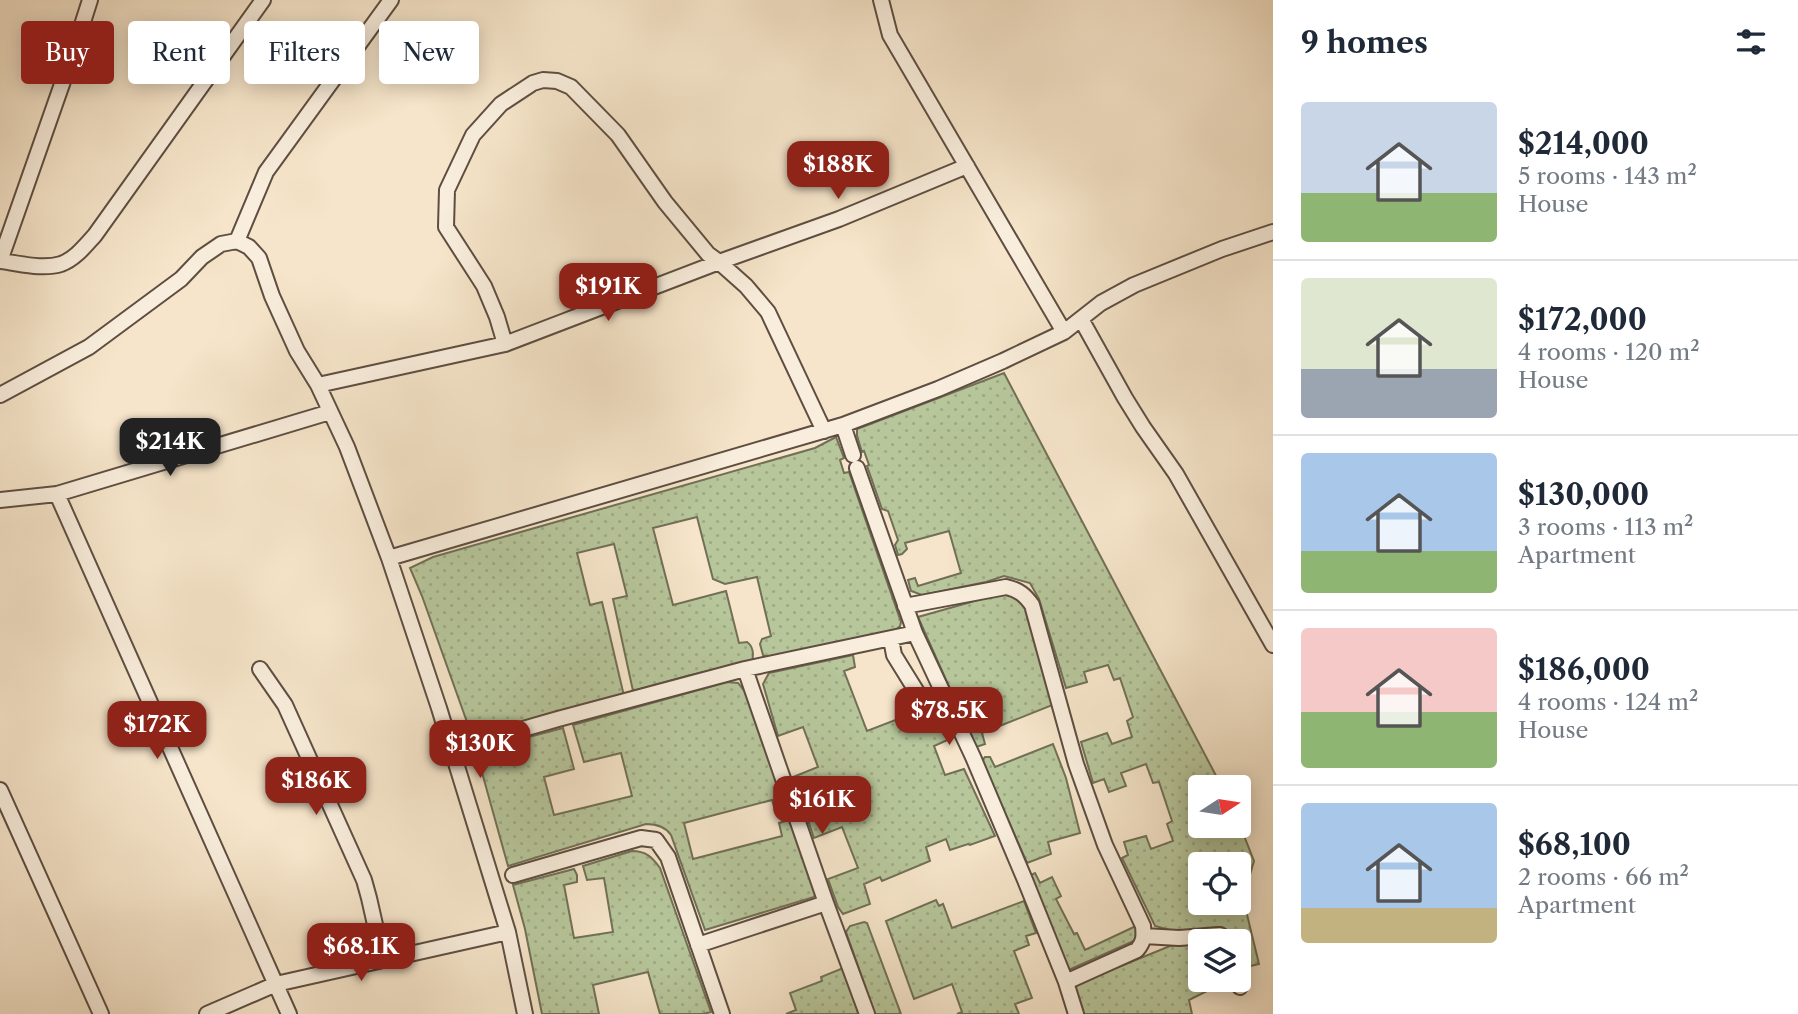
<!DOCTYPE html>
<html lang="en">
<head>
<meta charset="utf-8">
<style>
	:root { --surface:#fff; --page:#f6f6f7; --text:#1f2937; --muted:#747a83; --line:#e0e1e3; --accent:#8f2418 }
	body { margin:0; font-family:"Libre Caslon Text",serif; background:var(--page); color:var(--text); height:100vh; display:flex; flex-direction:column; font-size:26px; white-space:nowrap }
	* { box-sizing:border-box; margin:0 }
	p { font-size:23px; color:var(--muted) }
	.icon { flex:none; width:38px; height:38px; fill:none; stroke:currentColor; stroke-width:2; stroke-linecap:round; stroke-linejoin:round }
	.map { position:relative; flex:1; overflow:hidden }
	.sheet { display:flex; flex-direction:column; background:var(--surface); width:525px }
	.sheet>* { flex:none }
	.hud { position:absolute; left:21px; top:21px; width:665px; height:63px; display:flex; gap:14px }
	.needle { width:46px; rotate:78deg }
	.tools { position:absolute; left:1188px; top:775px; display:grid; gap:14px }
	.tools a { display:grid; place-items:center; width:63px; height:63px; border-radius:7px; background:var(--surface); box-shadow:0 4px 18px #0003; font-size:35px }
	.price { position:absolute; translate:-50% -60px; padding:0 16px; border-radius:14px; background:var(--accent); color:#fff; font-size:23px; line-height:46px; filter:drop-shadow(0 2px 4px #0008) }
	.price::after { content:''; position:absolute; left:50%; top:42px; width:21px; height:16px; margin-left:-10px; background:inherit; clip-path:polygon(0 0,100% 0,50% 100%) }
	.price.active { background:#222; color:#fff }
	ul { padding:0; list-style:none }
	li { display:flex; align-items:center; gap:21px; height:175px; padding:0 28px }
	li+li { border-top:2px solid var(--line) }
	li span { display:grid; place-items:center; flex:none; width:196px; height:140px; border-radius:7px; color:#555 }
	li>.icon { margin-inline-start:auto }
	span .icon { width:84px; height:84px; fill:#fffc; stroke-width:1 }
	li b { font-size:30px }
	h2 { display:flex; justify-content:space-between; align-items:center; height:84px; padding:0 28px; font-size:30px }
	.tag { padding:0 24px; border-radius:7px; background:var(--surface); box-shadow:0 4px 18px #0003; font-size:24px; line-height:63px }
	.tag.active { background:var(--accent); color:#fff }
	main { display:flex; flex:1; min-height:0 }
	.map>svg:first-child { display:block }
</style>
</head>
<body>
<main>
<div class="map">
<svg width="1273" height="1014" viewBox="0 0 1273 1014">
	<defs>
		<pattern id="green-dots" width="8" height="8" patternUnits="userSpaceOnUse" patternTransform="scale(1.75)"><rect width="8" height="8" fill="#b7c69b"/><path d="M2 2h.1M6 6h.1" fill="none" stroke="#9eaa85" stroke-width="1.8" stroke-linecap="round"/></pattern>
	</defs>
	<rect width="100%" height="100%" fill="#f6e5ca"/>
	<filter id="stains"><feTurbulence type="fractalNoise" baseFrequency=".00286" numOctaves="4"/><feColorMatrix values="0 0 0 0 .2 0 0 0 0 .09 0 0 0 0 .02 0 0 0 .5 -.17"/></filter>
	<radialGradient id="worn" r=".72"><stop offset=".6" stop-color="#630" stop-opacity="0"/><stop offset="1" stop-color="#630" stop-opacity=".3"/></radialGradient>
	<path fill="url(#green-dots)" stroke="#717057" stroke-width="2" fill-rule="evenodd" d="M1004,373L1222,787L1200,788V826H1239V823L1254,861L1243,898L1259,964L1242,968L1239,962V942L1231,941L1226,929L1217,927L1177,932L1155,926L1122,858L1128,855L1124,842L1146,836L1151,849L1173,841L1167,824L1172,821L1159,782L1153,783L1146,764L1121,773L1126,786L1109,792L1104,779L1093,783L1081,742L1107,733L1112,744L1132,737L1127,721L1133,717L1120,678L1114,680L1108,665L1084,672L1087,682L1066,688L1039,599L1030,583L1004,576L986,582L922,595L911,591L908,580L915,578L918,586L961,573L949,531L905,543L907,549L902,554L898,555L895,545L898,540L888,511L882,509L867,466L869,465L864,451L862,452L857,436V429ZM1200,864H1239V903H1200Z
		M836,437L844,458L840,460L844,473L849,472L901,622L900,626L896,630L767,657L763,655L760,644L762,639L771,636L757,577L725,584L713,579L697,517L653,528L673,605L726,591L739,643L747,642C753,646 754,654 752,661L687,676L633,691L613,599L627,596L614,544L577,553L590,605L602,602L624,696L472,736L422,596L410,568L433,557L815,448Z
		M1013,592L1027,605L1055,704L982,733L985,744L976,747L918,617L1003,593Z
		M853,655L855,667L844,671L867,731L937,704L952,738L934,746L945,775L964,769L995,836L970,845L968,844L950,850L946,839L926,847L930,861L882,881L880,877L864,884L870,904L843,914L838,907L828,879L858,868L842,827L814,838L793,777L818,767L803,727L778,736L763,684L769,673Z
		M727,682L738,683L746,693L788,811L776,813L772,800L684,823L693,859L782,836L779,823L791,819L816,893L814,897L705,930L671,835C665,826 656,824 646,824L508,866L476,751L563,728L574,769L544,777L554,815L632,796L621,753L584,762L573,725Z
		M1053,744L1066,778L1080,833L1048,842L1051,854L1027,863L982,761L985,757H990L995,767Z
		M632,851C646,851 652,857 660,868L711,1012L703,1014H660L648,972L593,985L599,1014H542L525,929L513,885L574,869L577,875V882L564,885L574,938L613,932L604,878L587,880L583,866Z
		M1035,873L1040,883L1052,877L1061,896L1056,899L1074,934L1077,933L1085,950L1136,926L1138,932L1136,940L1071,969H1067L1031,875Z
		M936,900L939,906L943,904L952,928L1024,901L1036,933L1026,936L1029,945L1014,951L1032,998L1015,1004L1019,1014H957L962,1012L952,984L914,999L886,921Z
		M864,922L867,923L901,1014H875L846,932L850,926Z
		M1200,943V980H1225L1223,983L1189,1000L1192,1014H1080L1075,988L1079,983L1170,946Z
		M843,968L859,1014H786L796,1010L790,993L822,981L821,977Z"/>
	<g fill="none" stroke-linecap="round" stroke-linejoin="round">
		<g stroke="#5e4e41" stroke-width="18">
			<path id="minor" d="M881,0L890,35L1064,332
				M237,241L266,172L391,0
				M0,261C19,263 42,270 61,264C75,259 85,246 95,235L263,0
				M0,261L75,47L90,0
				M1081,319L1125,398L1143,427L1176,474L1273,645
				M505,344L497,317L484,286L446,227L447,190L473,135L501,104L533,83L543,80L557,81L571,87L618,135L665,202L708,254L719,262L839,219L967,166
				M318,385L505,344L719,262L746,286L768,312L824,431
				M0,395L89,347L181,279L202,257L221,244L237,241L249,247L259,258L272,296L297,351L318,385L347,447L389,558L843,425L938,389L1003,361L1064,332L1101,303L1134,285L1222,249L1273,232
				M843,425L853,455
				M857,468L915,633L973,757L1025,880L1066,982L1076,1014
				M57,494L289,1014
				M0,500L57,494L330,412
				M389,558L439,708L508,932L525,1014
				M905,606L1006,587C1019,590 1025,595 1032,605L1076,764L1105,845L1143,926C1144,936 1144,942 1137,950L1066,982
				M891,639L894,655L920,697L925,698L942,693
				M260,669L285,705L364,880L369,898L383,960
				M745,669L826,903L867,1014
				M478,742L558,719L745,669L915,633
				M0,790L101,1014
				M513,875L641,838L656,840L668,857L722,1014
				M1144,936L1179,938L1220,935L1225,942
				M698,945L826,903
				M1238,980L1240,987
				M207,1014L276,984L508,932"/>
		</g>
		<use href="#minor" stroke="#f9eedd" stroke-width="14"/>
	</g>
	<rect width="100%" height="100%" filter="url(#stains)"/>
	<rect width="100%" height="100%" fill="url(#worn)"/>
</svg>
<div class="tools">
<a><svg class="needle" viewBox="-14 -14 28 28"><path d="M0-13l5 13h-10z" fill="#e53935"/><path d="M0 13l5-13h-10z" fill="#747a83"/></svg></a>
<a><svg class="icon" aria-label="locate" viewBox="0 0 24 24"><circle cx="12" cy="12" r="6"/><path d="M12 2v4M12 18v4M2 12h4M18 12h4"/></svg></a>
<a><svg class="icon" aria-label="layers" viewBox="0 0 24 24"><path d="M12 4l9 5-9 5-9-5zM3 14l9 5 9-5"/></svg></a>
</div>
<b class="price" style="left:838px;top:201px">$188K</b>
<b class="price" style="left:608px;top:323px">$191K</b>
<b class="price active" style="left:170px;top:478px">$214K</b>
<b class="price" style="left:949px;top:747px">$78.5K</b>
<b class="price" style="left:157px;top:761px">$172K</b>
<b class="price" style="left:480px;top:780px">$130K</b>
<b class="price" style="left:316px;top:817px">$186K</b>
<b class="price" style="left:822px;top:836px">$161K</b>
<b class="price" style="left:361px;top:983px">$68.1K</b>
<div class="hud">
<a class="tag active">Buy</a>
<a class="tag">Rent</a>
<a class="tag">Filters</a>
<a class="tag">New</a>
</div>
</div>
<section class="sheet">
<h2>9 homes<svg class="icon" aria-label="filters" viewBox="0 0 24 24"><path d="M4 7h16M4 17h16"/><circle cx="9" cy="7" r="2"/><circle cx="15" cy="17" r="2"/></svg></h2>
<ul>
<li><span style="background:linear-gradient(#c9d6e8 65%,#8fb573 0)"><svg class="icon" aria-label="home" viewBox="0 0 24 24"><path d="M3 11l9-7 9 7M6 9v11h12V9"/></svg></span><div><b>$214,000</b><p>5 rooms · 143 m²</p><p>House</p></div></li>
<li><span style="background:linear-gradient(#dfe7d0 65%,#9aa5b1 0)"><svg class="icon" aria-label="home" viewBox="0 0 24 24"><path d="M3 11l9-7 9 7M6 9v11h12V9"/></svg></span><div><b>$172,000</b><p>4 rooms · 120 m²</p><p>House</p></div></li>
<li><span style="background:linear-gradient(#a9c7e8 70%,#8fb573 0)"><svg class="icon" aria-label="home" viewBox="0 0 24 24"><path d="M3 11l9-7 9 7M6 9v11h12V9"/></svg></span><div><b>$130,000</b><p>3 rooms · 113 m²</p><p>Apartment</p></div></li>
<li><span style="background:linear-gradient(#f6c9c9 60%,#8fb573 0)"><svg class="icon" aria-label="home" viewBox="0 0 24 24"><path d="M3 11l9-7 9 7M6 9v11h12V9"/></svg></span><div><b>$186,000</b><p>4 rooms · 124 m²</p><p>House</p></div></li>
<li><span style="background:linear-gradient(#a9c7e8 75%,#c2b280 0)"><svg class="icon" aria-label="home" viewBox="0 0 24 24"><path d="M3 11l9-7 9 7M6 9v11h12V9"/></svg></span><div><b>$68,100</b><p>2 rooms · 66 m²</p><p>Apartment</p></div></li>
</ul>
</section>
</main>
</body>
</html>
